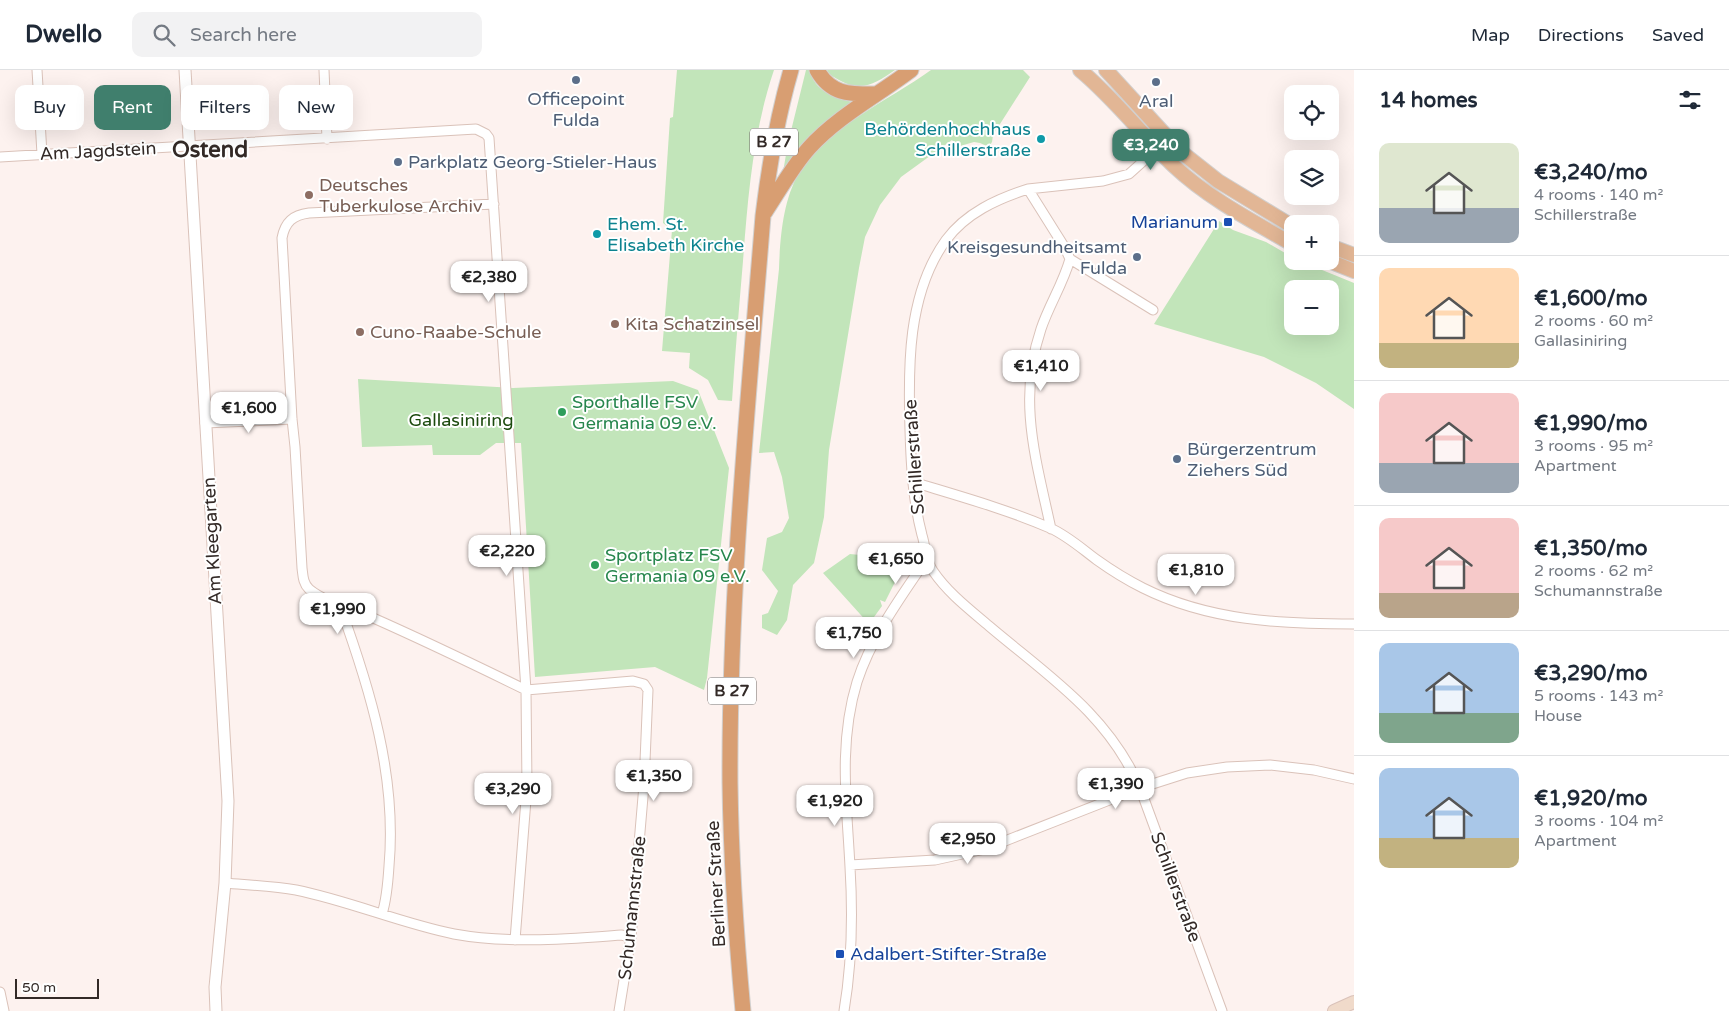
<!DOCTYPE html>
<html lang="en">
<head>
<meta charset="utf-8">
<style>
	:root { --surface:#fff; --page:#f2f2f3; --text:#1f2937; --muted:#747a83; --line:#e0e1e3; --accent:#407f6d }
	body { margin:0; font-family:"Varela Round",sans-serif; background:var(--page); color:var(--text); height:100vh; display:flex; flex-direction:column; font-size:19px; white-space:nowrap }
	* { box-sizing:border-box; margin:0 }
	p { font-size:16px; color:var(--muted) }
	.icon { flex:none; width:28px; height:28px; fill:none; stroke:currentColor; stroke-width:2; stroke-linecap:round; stroke-linejoin:round }
	.map { position:relative; flex:1; overflow:hidden }
	.drawer { display:flex; flex-direction:column; background:var(--surface); width:375px }
	.drawer>* { flex:none }
	.hud { position:absolute; left:15px; top:15px; width:475px; height:45px; display:flex; gap:10px }
	.buttons { position:absolute; left:1284px; top:15px; display:grid; gap:10px }
	.buttons a { display:grid; place-items:center; width:55px; height:55px; border-radius:10px; background:var(--surface); box-shadow:0 5px 20px #0002; font-size:25px }
	.scale { position:absolute; left:15px; bottom:12px; width:84px; box-sizing:border-box; padding-left:5px; border:2px solid #332a27; border-top:0; font-size:14px; line-height:18px; white-space:nowrap; color:#332a27; -webkit-text-stroke:4px #fff; paint-order:stroke }
	.price { position:absolute; translate:-50% -42px; padding:0 11px; border-radius:10px; background:#fff; color:#222; font-size:16px; line-height:32px; filter:drop-shadow(0 1px 2px #0008) }
	.price::after { content:''; position:absolute; left:50%; top:30px; width:15px; height:11px; margin-left:-8px; background:inherit; clip-path:polygon(0 0,100% 0,50% 100%) }
	.price.selected { background:var(--accent); color:#fff }
	ul { padding:0; list-style:none }
	li { display:flex; align-items:center; gap:15px; height:125px; padding:0 25px }
	li+li { border-top:1px solid var(--line) }
	li span { display:grid; place-items:center; flex:none; width:140px; height:100px; border-radius:10px; color:#555 }
	li>.icon { margin-inline-start:auto }
	span .icon { width:60px; height:60px; fill:#fffc; stroke-width:1 }
	li b { font-size:21px }
	h2 { display:flex; justify-content:space-between; align-items:center; height:60px; padding:0 25px; font-size:21px }
	.chip { padding:0 18px; border-radius:10px; background:var(--surface); box-shadow:0 5px 20px #0002; font-size:18px; line-height:45px }
	.chip.selected { background:var(--accent); color:#fff }
	header { display:flex; align-items:center; gap:30px; box-sizing:border-box; height:70px; padding:0 25px; background:var(--surface); border-bottom:1px solid var(--line) }
	header strong { font-size:24px }
	nav { display:flex; gap:28px; margin-inline-start:auto; font-size:18px }
	.search { width:350px; height:45px; background:var(--page); display:flex; align-items:center; gap:12px; box-sizing:border-box; padding:0 18px; border-radius:10px; color:var(--muted); font-size:19px }
	main { display:flex; flex:1; min-height:0 }
	.map>svg:first-child { display:block }
</style>
</head>
<body>
<header>
<strong>Dwello</strong>
<div class="search"><svg class="icon" aria-label="search" viewBox="0 0 24 24"><circle cx="10" cy="10" r="6"/><path d="M15 15l6 6"/></svg>Search here</div>
<nav><a>Map</a><a>Directions</a><a>Saved</a></nav>
</header>
<main>
<div class="map">
<svg width="1354" height="941" viewBox="0 0 1354 941">
	<rect width="100%" height="100%" fill="#fdf2ef"/>
	<path fill="#c2e5ba" fill-rule="evenodd" d="M677,0H774C753,62 748,126 743,191C739,238 735,285 732,331L718,330L708,310L689,298L690,283L662,281L672,160L663,153L670,48L673,47Z
		M806,0H810C814,22 836,28 856,33L783,102L788,73Z
		M827,0H895C876,13 862,23 839,10C834,7 830,6 827,0Z
		M931,0H1023L1030,7L993,65L992,72L989,77L980,73L974,72L960,76L956,75L952,70L901,107L880,135L865,167L859,198L829,380L824,447L814,493L793,515L787,550L777,565L762,558V545L768,543L778,521L762,500L767,468L782,462L789,448L782,407L774,382L759,383L779,199C780,168 783,130 799,103C827,57 888,31 931,0Z
		M1219,151L1233,160L1266,172L1292,187V191H1300L1354,213V339L1316,313L1264,287L1154,254ZM1292,219H1330V256H1292Z
		M358,309L513,318L673,311L698,320L729,398L707,608L704,620L655,597L535,607L521,373H496L480,385H433L432,375L362,377Z
		M850,484L889,488L912,496L896,510L885,532L880,530L882,536L869,554L823,503Z"/>
	<g fill="none" stroke-linecap="round" stroke-linejoin="round">
		<g stroke="#dac2b9" stroke-width="11">
			<path id="minor" d="M37,0L42,84
				M324,0L327,69
				M1168,69L1129,104L1103,111L1028,119C997,129 966,143 946,170C907,224 908,298 910,360C911,396 913,431 922,465C926,478 925,490 933,501C948,523 969,539 989,556C1048,606 1108,644 1140,718L1222,941
				M0,87L476,59L486,64L489,68L526,620L527,717L515,870
				M1028,119L1065,178L1070,189L1153,240
				M494,134L309,143C293,145 285,152 282,168L292,349L295,377L302,498C303,506 303,513 309,519C326,533 351,538 371,547C423,570 475,595 526,620
				M205,353L292,349
				M913,412C959,426 1006,439 1050,458C1068,466 1082,479 1097,490C1111,500 1127,510 1143,518C1209,551 1281,554 1354,554
				M1051,459C1036,389 1017,330 1041,259C1049,235 1063,214 1070,189
				M340,536C370,619 397,706 389,796C388,812 387,828 382,844
				M526,620L633,611L644,614L648,620L644,715L631,867L619,941
				M850,795L935,790L980,780L1000,773L1140,718L1187,703L1227,697L1270,695L1314,700L1354,709
				M225,813C248,815 273,816 296,820C350,831 400,853 454,864C509,874 566,869 621,865L631,867
				M0,922L4,941
				M844,941C852,893 853,846 850,797C847,735 838,674 857,612C871,568 900,528 926,490"/>
		</g>
		<g stroke="#dac2b9" stroke-width="13">
			<path id="tertiary" d="M185,0L228,731L225,813L215,917L216,941"/>
		</g>
		<g stroke="#dac2b9" stroke-width="14">
			<path id="secondary" d="M1334,941L1354,932"/>
		</g>
		<g stroke="#d2d0cf" stroke-width="16">
			<path id="primary" d="M1080,0C1115,29 1142,65 1174,96C1208,128 1252,151 1292,174
				M1106,0L1180,81L1218,111L1292,156
				M1330,176L1354,185
				M1329,191L1354,201"/>
		</g>
		<g stroke="#d2d0cf" stroke-width="17">
			<path id="trunk" d="M817,0C831,25 850,24 876,24
				M765,142C779,121 792,97 809,78C837,47 878,25 911,0
				M743,941C736,865 731,789 730,713C729,524 748,334 763,146C769,96 777,48 791,0"/>
		</g>
		<use href="#minor" stroke="#fff" stroke-width="9"/>
		<use href="#tertiary" stroke="#fff" stroke-width="11"/>
		<use href="#secondary" stroke="#f0daca" stroke-width="12"/>
		<use href="#primary" stroke="#e2b695" stroke-width="14"/>
		<use href="#trunk" stroke="#d89e72" stroke-width="15"/>
	</g>
	<g fill="#5c6f8a" stroke="#fff" stroke-width="2">
		<circle cx="576" cy="10" r="5"/>
		<circle cx="1156" cy="12" r="5"/>
		<circle cx="398" cy="92" r="5"/>
		<circle cx="1137" cy="187" r="5"/>
		<circle cx="1177" cy="389" r="5"/>
	</g>
	<g fill="#0f9aa8" stroke="#fff" stroke-width="2">
		<circle cx="1041" cy="69" r="5"/>
		<circle cx="597" cy="164" r="5"/>
	</g>
	<g fill="#8d6e63" stroke="#fff" stroke-width="2">
		<circle cx="309" cy="125" r="5"/>
		<circle cx="615" cy="254" r="5"/>
		<circle cx="360" cy="262" r="5"/>
	</g>
	<g fill="#1a4fb4" stroke="#fff" stroke-width="2">
		<rect x="1223" y="147" width="10" height="10" rx="2.5"/>
		<rect x="835" y="879" width="10" height="10" rx="2.5"/>
	</g>
	<g fill="#2e9e5b" stroke="#fff" stroke-width="2">
		<circle cx="562" cy="342" r="5"/>
		<circle cx="595" cy="495" r="5"/>
	</g>
	<g text-anchor="middle" dominant-baseline="central" stroke-width="4" stroke-linejoin="round" paint-order="stroke">
		<g fill="#fff" stroke="#706a68" stroke-width="1">
			<rect x="750" y="58.5" width="48" height="27" rx="4"/>
			<rect x="708" y="607.5" width="48" height="27" rx="4"/>
		</g>
		<g font-size="16" font-weight="bold" fill="#332a27">
			<text x="774" y="72">B 27</text>
			<text x="732" y="621">B 27</text>
		</g>
		<g font-size="18" fill="#4e5e75" stroke="#fff">
			<text x="576" y="29">Officepoint<tspan x="576" dy="21">Fulda</tspan></text>
			<text x="1156" y="31">Aral</text>
			<text x="408" y="92" text-anchor="start">Parkplatz Georg-Stieler-Haus</text>
			<text x="1127" y="177" text-anchor="end">Kreisgesundheitsamt<tspan x="1127" dy="21">Fulda</tspan></text>
			<text x="1187" y="379" text-anchor="start">Bürgerzentrum<tspan x="1187" dy="21">Ziehers Süd</tspan></text>
		</g>
		<g font-size="18" fill="#0d838f" stroke="#fff" text-anchor="end">
			<text x="1031" y="59">Behördenhochhaus<tspan x="1031" dy="21">Schillerstraße</tspan></text>
			<text x="607" y="154" text-anchor="start">Ehem. St.<tspan x="607" dy="21">Elisabeth Kirche</tspan></text>
		</g>
		<g font-size="18" fill="#332a27" stroke="#fff">
			<text transform="translate(98 81) rotate(-3)">Am Jagdstein</text>
			<text transform="translate(914 387) rotate(-94)">Schillerstraße</text>
			<text transform="translate(212 471) rotate(-93)">Am Kleegarten</text>
			<text transform="translate(716 814) rotate(-93)">Berliner Straße</text>
			<text transform="translate(1176 817) rotate(70)">Schillerstraße</text>
			<text transform="translate(632 838) rotate(-84)">Schumannstraße</text>
		</g>
		<g font-size="18" fill="#785e54" stroke="#fff" text-anchor="start">
			<text x="319" y="115">Deutsches<tspan x="319" dy="21">Tuberkulose Archiv</tspan></text>
			<text x="625" y="254">Kita Schatzinsel</text>
			<text x="370" y="262">Cuno-Raabe-Schule</text>
		</g>
		<g font-size="18" fill="#164399" stroke="#fff" text-anchor="end">
			<text x="1218" y="152">Marianum</text>
			<text x="850" y="884" text-anchor="start">Adalbert-Stifter-Straße</text>
		</g>
		<g font-size="18" fill="#27864d" stroke="#fff" text-anchor="start">
			<text x="572" y="332">Sporthalle FSV<tspan x="572" dy="21">Germania 09 e.V.</tspan></text>
			<text x="605" y="485">Sportplatz FSV<tspan x="605" dy="21">Germania 09 e.V.</tspan></text>
		</g>
		<g font-size="18" fill="#1b4a0d" stroke="#fff">
			<text x="461" y="350">Gallasiniring</text>
		</g>
		<g font-size="22" font-weight="bold" fill="#332a27" stroke="#fff">
			<text x="210" y="80">Ostend</text>
		</g>
	</g>
</svg>
<div class="buttons">
<a><svg class="icon" aria-label="locate" viewBox="0 0 24 24"><circle cx="12" cy="12" r="6"/><path d="M12 2v4M12 18v4M2 12h4M18 12h4"/></svg></a>
<a><svg class="icon" aria-label="layers" viewBox="0 0 24 24"><path d="M12 4l9 5-9 5-9-5zM3 14l9 5 9-5"/></svg></a>
<a>+</a>
<a>−</a>
</div>
<div class="scale">50 m</div>
<b class="price selected" style="left:1151px;top:101px">€3,240</b>
<b class="price" style="left:489px;top:233px">€2,380</b>
<b class="price" style="left:1041px;top:322px">€1,410</b>
<b class="price" style="left:249px;top:364px">€1,600</b>
<b class="price" style="left:507px;top:507px">€2,220</b>
<b class="price" style="left:896px;top:515px">€1,650</b>
<b class="price" style="left:1196px;top:526px">€1,810</b>
<b class="price" style="left:338px;top:565px">€1,990</b>
<b class="price" style="left:854px;top:589px">€1,750</b>
<b class="price" style="left:654px;top:732px">€1,350</b>
<b class="price" style="left:1116px;top:740px">€1,390</b>
<b class="price" style="left:513px;top:745px">€3,290</b>
<b class="price" style="left:835px;top:757px">€1,920</b>
<b class="price" style="left:968px;top:795px">€2,950</b>
<div class="hud">
<a class="chip">Buy</a>
<a class="chip selected">Rent</a>
<a class="chip">Filters</a>
<a class="chip">New</a>
</div>
</div>
<section class="drawer">
<h2>14 homes<svg class="icon" aria-label="filters" viewBox="0 0 24 24"><path d="M4 7h16M4 17h16"/><circle cx="9" cy="7" r="2"/><circle cx="15" cy="17" r="2"/></svg></h2>
<ul>
<li><span style="background:linear-gradient(#dfe7d0 65%,#9aa5b1 0)"><svg class="icon" aria-label="home" viewBox="0 0 24 24"><path d="M3 11l9-7 9 7M6 9v11h12V9"/></svg></span><div><b>€3,240/mo</b><p>4 rooms · 140 m²</p><p>Schillerstraße</p></div></li>
<li><span style="background:linear-gradient(#ffd9b3 75%,#c2b280 0)"><svg class="icon" aria-label="home" viewBox="0 0 24 24"><path d="M3 11l9-7 9 7M6 9v11h12V9"/></svg></span><div><b>€1,600/mo</b><p>2 rooms · 60 m²</p><p>Gallasiniring</p></div></li>
<li><span style="background:linear-gradient(#f6c9c9 70%,#9aa5b1 0)"><svg class="icon" aria-label="home" viewBox="0 0 24 24"><path d="M3 11l9-7 9 7M6 9v11h12V9"/></svg></span><div><b>€1,990/mo</b><p>3 rooms · 95 m²</p><p>Apartment</p></div></li>
<li><span style="background:linear-gradient(#f6c9c9 75%,#b9a48a 0)"><svg class="icon" aria-label="home" viewBox="0 0 24 24"><path d="M3 11l9-7 9 7M6 9v11h12V9"/></svg></span><div><b>€1,350/mo</b><p>2 rooms · 62 m²</p><p>Schumannstraße</p></div></li>
<li><span style="background:linear-gradient(#a9c7e8 70%,#7fa58c 0)"><svg class="icon" aria-label="home" viewBox="0 0 24 24"><path d="M3 11l9-7 9 7M6 9v11h12V9"/></svg></span><div><b>€3,290/mo</b><p>5 rooms · 143 m²</p><p>House</p></div></li>
<li><span style="background:linear-gradient(#a9c7e8 70%,#c2b280 0)"><svg class="icon" aria-label="home" viewBox="0 0 24 24"><path d="M3 11l9-7 9 7M6 9v11h12V9"/></svg></span><div><b>€1,920/mo</b><p>3 rooms · 104 m²</p><p>Apartment</p></div></li>
</ul>
</section>
</main>
</body>
</html>
